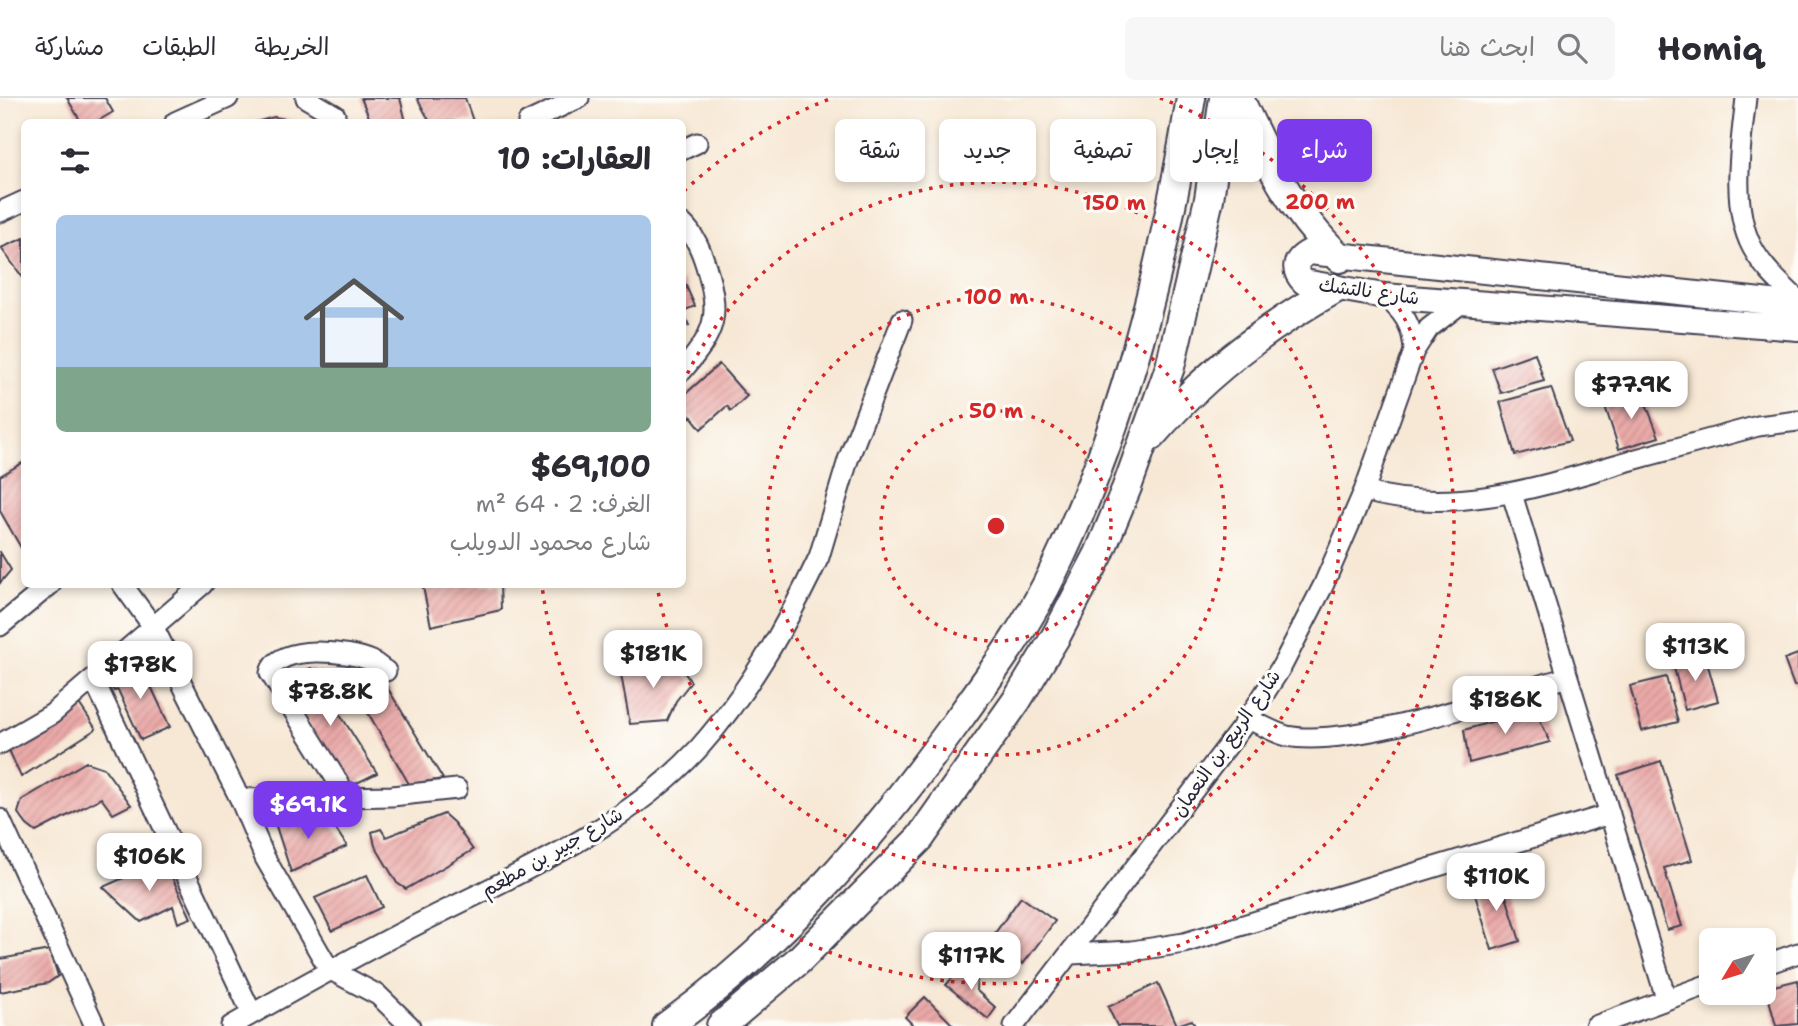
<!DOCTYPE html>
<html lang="ar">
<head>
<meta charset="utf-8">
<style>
	:root { --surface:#fff; --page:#f7f7f7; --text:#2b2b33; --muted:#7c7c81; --line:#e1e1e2; --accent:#7c3aed }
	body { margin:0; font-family:"Shantell Sans","Playpen Sans Arabic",sans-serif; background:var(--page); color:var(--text); direction:rtl; height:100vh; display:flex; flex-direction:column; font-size:26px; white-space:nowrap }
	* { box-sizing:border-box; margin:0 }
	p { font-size:23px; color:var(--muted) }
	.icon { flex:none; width:38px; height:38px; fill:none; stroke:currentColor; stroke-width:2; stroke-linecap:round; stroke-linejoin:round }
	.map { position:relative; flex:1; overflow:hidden; direction:ltr }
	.side { position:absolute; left:21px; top:21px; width:665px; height:469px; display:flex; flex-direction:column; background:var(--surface); border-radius:10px; box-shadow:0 4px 10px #0003; direction:rtl }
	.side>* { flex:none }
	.hud { position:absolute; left:707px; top:21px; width:665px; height:63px; direction:rtl; display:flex; gap:14px }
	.needle { width:46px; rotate:232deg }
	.controls { position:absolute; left:1699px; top:830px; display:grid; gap:14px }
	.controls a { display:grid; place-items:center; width:77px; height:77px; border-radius:10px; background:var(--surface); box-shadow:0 4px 10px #0003; font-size:35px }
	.price { position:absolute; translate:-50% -60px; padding:0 16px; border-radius:14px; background:#fff; color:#222; font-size:23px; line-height:46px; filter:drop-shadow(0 2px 4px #0008) }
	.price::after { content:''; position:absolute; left:50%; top:42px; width:21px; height:16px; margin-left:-10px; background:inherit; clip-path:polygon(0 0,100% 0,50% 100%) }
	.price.current { background:var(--accent); color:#fff }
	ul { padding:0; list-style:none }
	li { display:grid; align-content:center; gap:14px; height:371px; padding:0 35px }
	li+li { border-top:2px solid var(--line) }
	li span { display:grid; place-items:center; height:217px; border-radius:10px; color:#555 }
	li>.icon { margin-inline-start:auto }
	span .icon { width:126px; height:126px; fill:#fffc; stroke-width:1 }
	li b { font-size:30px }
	h2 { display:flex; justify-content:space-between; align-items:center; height:84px; padding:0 35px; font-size:30px }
	.pill { padding:0 24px; border-radius:10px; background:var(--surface); box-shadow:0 4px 10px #0003; font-size:24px; line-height:63px }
	.pill.current { background:var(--accent); color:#fff }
	header { display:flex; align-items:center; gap:42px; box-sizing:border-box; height:98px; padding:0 35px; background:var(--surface); border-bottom:2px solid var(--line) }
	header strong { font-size:33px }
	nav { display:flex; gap:38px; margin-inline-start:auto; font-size:24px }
	.search { width:490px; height:63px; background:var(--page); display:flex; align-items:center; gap:18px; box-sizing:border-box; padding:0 24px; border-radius:10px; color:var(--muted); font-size:26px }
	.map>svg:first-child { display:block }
</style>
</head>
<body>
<header>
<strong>Homiq</strong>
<div class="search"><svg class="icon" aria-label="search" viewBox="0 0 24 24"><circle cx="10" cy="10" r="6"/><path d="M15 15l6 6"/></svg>ابحث هنا</div>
<nav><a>الخريطة</a><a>الطبقات</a><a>مشاركة</a></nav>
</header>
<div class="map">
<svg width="1798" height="928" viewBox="0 0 1798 928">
	<defs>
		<pattern id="building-hatch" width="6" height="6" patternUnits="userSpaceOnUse" patternTransform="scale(1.75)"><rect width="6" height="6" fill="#eaa9a7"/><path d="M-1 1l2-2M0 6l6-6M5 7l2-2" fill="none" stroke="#c89191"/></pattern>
	</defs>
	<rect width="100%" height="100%" fill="#fdfcf7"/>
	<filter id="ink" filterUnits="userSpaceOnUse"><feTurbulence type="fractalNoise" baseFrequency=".0143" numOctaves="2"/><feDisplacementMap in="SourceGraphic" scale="14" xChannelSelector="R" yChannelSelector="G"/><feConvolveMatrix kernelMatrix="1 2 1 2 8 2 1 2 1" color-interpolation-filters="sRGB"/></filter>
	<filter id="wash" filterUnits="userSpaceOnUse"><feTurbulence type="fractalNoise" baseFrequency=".00686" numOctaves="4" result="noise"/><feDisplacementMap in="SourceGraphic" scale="28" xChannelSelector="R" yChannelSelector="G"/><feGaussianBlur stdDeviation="1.57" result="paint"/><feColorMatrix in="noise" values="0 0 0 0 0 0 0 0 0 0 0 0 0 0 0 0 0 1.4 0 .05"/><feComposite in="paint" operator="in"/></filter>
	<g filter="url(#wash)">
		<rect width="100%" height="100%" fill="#f7e8d5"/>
		<g id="blocks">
			<path fill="url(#building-hatch)" d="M67,0H105L113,14L96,24H81Z
				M361,0H400L406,24H371Z
				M417,0H465L473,23L430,24Z
				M274,19L297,23V24H256Z
				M24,140V181L1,150Z
				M682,179L695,208L683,213L689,227L682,229Z
				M1535,255L1544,283L1501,295L1492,270Z
				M719,266L747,298L731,313L727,308L701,331L691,318L682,326V299Z
				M1551,290L1570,343L1515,357L1500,304Z
				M1641,293L1659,339L1619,351L1605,308Z
				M24,364V455L0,413V378Z
				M0,454L11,472L0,485Z
				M436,486H500L501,512L431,528L423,489Z
				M1798,556V587L1794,588L1784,561Z
				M1705,557L1718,603L1685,612L1673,566Z
				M675,561L691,584L676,603L667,623L630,626L620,571Z
				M136,566L138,571L142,569L170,629L141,642L118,592L114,593L107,579Z
				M311,570L377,675L355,686L343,683L283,583Z
				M360,579L366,587L382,581L443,681L409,686L359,599L348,592L347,586Z
				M1666,579L1678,624L1642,633L1630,588Z
				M78,604L96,631L21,679L9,652Z
				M1535,611L1550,644L1469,665L1464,632Z
				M1661,663L1692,762L1664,770L1682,828L1667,832L1618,677Z
				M86,664L104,670L131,707L113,716L101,700L36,734L27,727L18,715L22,702Z
				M444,716L454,725L473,752L406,791L397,785L375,748L372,734L381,731L386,739Z
				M274,722L331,724L347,748L291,774Z
				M164,762L191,820L178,825L173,808L141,824L103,789Z
				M367,777L382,809L332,833L315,800Z
				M1500,779L1520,843L1492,852L1472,787Z
				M1021,799L1055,823L1023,866L990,842Z
				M50,852L58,878L48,885L0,894V861Z
				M962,869L977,881L976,892L996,910L988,921L946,887Z
				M1798,882V926L1776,928L1766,890Z
				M1158,885L1177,927L1192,922L1195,928H1117L1108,909Z
				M925,899L954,928H914L905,919Z"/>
		</g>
	</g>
	<g filter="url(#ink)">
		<use href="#blocks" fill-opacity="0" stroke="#424052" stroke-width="2"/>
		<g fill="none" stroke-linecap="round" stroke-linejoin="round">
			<g stroke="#424052" stroke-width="23">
				<path id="minor" d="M306,0L335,17
					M1746,0C1741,45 1730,107 1752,149C1763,170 1781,186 1798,202
					M175,24L228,0
					M528,24L579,0
					M682,52L697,45
					M0,114L24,103
					M682,125C695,137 701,152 706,168C721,219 716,233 682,273
					M1384,198C1403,213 1413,227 1414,253
					M1364,393C1452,418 1540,389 1625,364C1669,352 1714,340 1758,328L1798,323
					M1512,396L1666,900
					M122,486L154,530L240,701L265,760L329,871L378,897L410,928
					M0,528L51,486
					M94,582L252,916
					M1248,621C1260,626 1274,635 1287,638C1351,651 1501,598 1568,579
					M0,646L52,616L203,486
					M348,700L270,575C277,545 350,553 372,563C377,566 381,570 386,573
					M240,701L392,698L457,691
					M0,721L95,928
					M1071,856L1132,853L1184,845L1610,716
					M1764,867L1798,855
					M231,928C294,892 357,857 422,824C517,776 624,731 698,651C748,595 787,527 819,459L848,362L902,222
					M1014,928L1248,621L1282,568L1323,488L1364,393L1414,253L1429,230L1463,204
					M1595,928L1712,885"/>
			</g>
			<g stroke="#424052" stroke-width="28">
				<path id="major" d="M1798,207L1309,154C1294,162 1292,172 1304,184L1384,198L1798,230"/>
			</g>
			<g stroke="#424052" stroke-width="32">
				<path id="highway" d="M1239,0C1266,59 1291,114 1340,160
					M1151,338C1204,277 1264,230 1335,191
					M667,928C785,844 877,735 961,618C994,572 1029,525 1053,474C1126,324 1164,163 1191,0
					M721,928L799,862L920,740L1017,602L1056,538L1099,456L1127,389L1170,269L1209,101L1224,0"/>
			</g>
			<use href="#minor" stroke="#fff" stroke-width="19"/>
			<use href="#major" stroke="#fff" stroke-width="24"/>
			<use href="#highway" stroke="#fff" stroke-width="28"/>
		</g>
	</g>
	<g fill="none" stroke="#d62828" stroke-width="3.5" stroke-dasharray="3.5 7">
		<circle cx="996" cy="428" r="115"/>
		<circle cx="996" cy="428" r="229"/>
		<path d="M683 285A344 344 0 1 1 657 488"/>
		<path d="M684 93A458 458 0 0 1 832 0M1160 0A458 458 0 1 1 542 488"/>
	</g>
	<g text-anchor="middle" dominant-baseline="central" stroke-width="6" stroke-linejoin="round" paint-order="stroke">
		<g font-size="19" fill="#22223b" stroke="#fdfcf7">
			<text transform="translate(1369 193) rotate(8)">شارع نالتشك</text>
			<text transform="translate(1226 645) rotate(-55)">شارع الربيع بن النعمان</text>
			<text transform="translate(552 754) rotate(-30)">شارع جبير بن مطعم</text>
		</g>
	</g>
	<circle cx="996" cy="428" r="10" fill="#d62828" stroke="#fdfcf7" stroke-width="3.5"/>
	<g font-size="21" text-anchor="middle" font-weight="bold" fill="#d62828" stroke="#fdfcf7" stroke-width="6" stroke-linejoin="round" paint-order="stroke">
		<text x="1320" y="111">200 m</text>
		<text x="1114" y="112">150 m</text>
		<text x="996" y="206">100 m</text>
		<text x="996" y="320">50 m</text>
	</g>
</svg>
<div class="controls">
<a><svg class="needle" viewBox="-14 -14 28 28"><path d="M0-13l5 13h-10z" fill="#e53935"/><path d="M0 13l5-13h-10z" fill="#7c7c81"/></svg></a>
</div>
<b class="price" style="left:1631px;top:323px">$77.9K</b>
<b class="price" style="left:1695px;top:585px">$113K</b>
<b class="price" style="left:653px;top:592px">$181K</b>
<b class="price" style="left:140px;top:603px">$178K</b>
<b class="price" style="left:330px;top:630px">$78.8K</b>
<b class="price" style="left:1505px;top:638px">$186K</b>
<b class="price current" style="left:308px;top:743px">$69.1K</b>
<b class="price" style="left:149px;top:795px">$106K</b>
<b class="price" style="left:1496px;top:815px">$110K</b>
<b class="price" style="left:971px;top:894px">$117K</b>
<div class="hud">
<a class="pill current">شراء</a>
<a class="pill">إيجار</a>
<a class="pill">تصفية</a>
<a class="pill">جديد</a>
<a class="pill">شقة</a>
</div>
<section class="side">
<h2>العقارات: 10<svg class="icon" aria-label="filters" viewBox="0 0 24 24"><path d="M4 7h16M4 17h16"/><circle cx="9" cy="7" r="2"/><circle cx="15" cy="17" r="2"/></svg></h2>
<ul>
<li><span style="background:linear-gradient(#a9c7e8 70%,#7fa58c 0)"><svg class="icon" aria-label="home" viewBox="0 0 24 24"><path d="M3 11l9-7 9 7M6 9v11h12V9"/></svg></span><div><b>$69,100</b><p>الغرف: 2 · 64 m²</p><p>شارع محمود الدويلب</p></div></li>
</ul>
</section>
</div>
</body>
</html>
